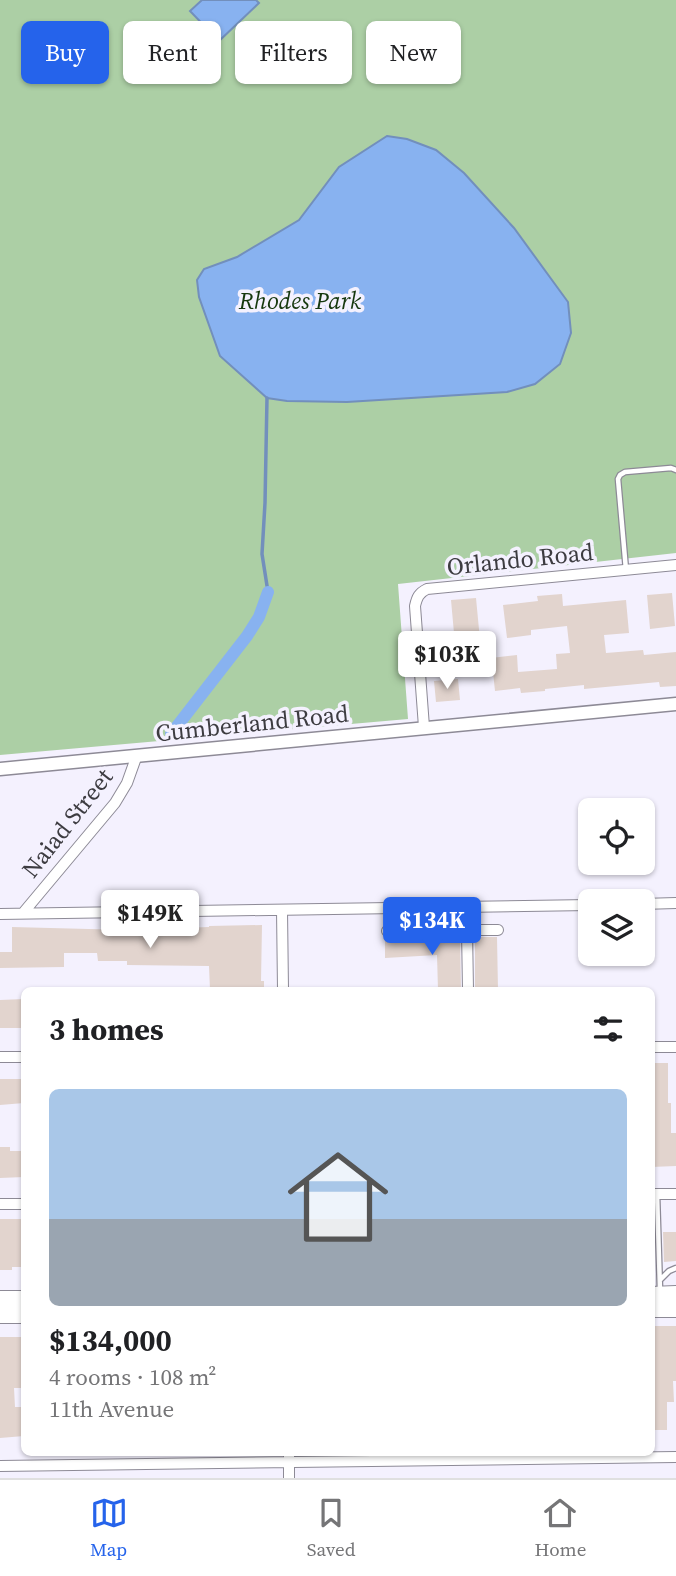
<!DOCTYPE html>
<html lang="en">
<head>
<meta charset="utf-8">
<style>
	:root { --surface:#fff; --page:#f2f2f2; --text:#202124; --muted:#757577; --line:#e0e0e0; --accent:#2563eb }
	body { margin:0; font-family:"Source Serif 4",serif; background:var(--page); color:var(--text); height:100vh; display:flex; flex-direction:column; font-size:26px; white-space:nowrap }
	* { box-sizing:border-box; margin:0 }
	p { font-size:23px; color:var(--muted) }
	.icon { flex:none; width:38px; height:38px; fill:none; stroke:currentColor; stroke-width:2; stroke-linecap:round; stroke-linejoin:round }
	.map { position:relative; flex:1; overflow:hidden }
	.details { position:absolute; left:21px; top:987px; width:634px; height:469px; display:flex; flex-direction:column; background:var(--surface); border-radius:10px; box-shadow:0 2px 5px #0004 }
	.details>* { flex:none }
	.hud { position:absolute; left:21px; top:21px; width:635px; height:63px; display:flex; gap:14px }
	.tools { position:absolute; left:578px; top:798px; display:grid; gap:14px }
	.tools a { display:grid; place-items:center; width:77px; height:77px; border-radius:10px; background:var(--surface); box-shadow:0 2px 5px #0004; font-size:35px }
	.price { position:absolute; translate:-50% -60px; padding:0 16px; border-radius:7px; background:#fff; color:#222; font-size:23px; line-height:46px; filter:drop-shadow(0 2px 4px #0008) }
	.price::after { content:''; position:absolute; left:50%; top:42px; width:21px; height:16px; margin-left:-10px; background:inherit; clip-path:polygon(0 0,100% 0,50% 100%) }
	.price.on { background:var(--accent); color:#fff }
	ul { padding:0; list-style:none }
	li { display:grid; align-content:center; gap:14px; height:371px; padding:0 28px }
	li span { display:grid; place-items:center; height:217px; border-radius:10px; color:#555 }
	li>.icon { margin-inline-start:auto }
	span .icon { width:126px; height:126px; fill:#fffc; stroke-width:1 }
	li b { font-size:30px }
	h2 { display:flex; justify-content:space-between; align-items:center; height:84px; padding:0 28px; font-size:30px }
	.chip { padding:0 24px; border-radius:10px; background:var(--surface); box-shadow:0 2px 5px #0004; font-size:24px; line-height:63px }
	.chip.on { background:var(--accent); color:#fff }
	.tab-bar { display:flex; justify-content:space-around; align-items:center; height:98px; border-top:2px solid var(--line); background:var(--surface); font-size:19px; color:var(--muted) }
	.tab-bar a { display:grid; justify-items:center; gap:4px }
	.tab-bar .on { color:var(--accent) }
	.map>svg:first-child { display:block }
</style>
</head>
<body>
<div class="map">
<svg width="676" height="1478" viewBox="0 0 676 1478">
	<rect width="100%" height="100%" fill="#f4f1fe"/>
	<path fill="#accfa5" d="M0,0H676V553L398,584L408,719L0,755Z"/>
	<path fill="#88b2f0" stroke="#728fbc" stroke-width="2" d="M202,0H256L259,3L219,41L190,11Z
		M387,136L407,139L436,150L464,173L514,228L568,302L571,333L560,364L535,384L507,392L347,402L287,401L267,398L220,356L199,297L197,280L204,269L237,257L299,220L339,167Z"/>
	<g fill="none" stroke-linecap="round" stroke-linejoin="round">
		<path stroke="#728fbc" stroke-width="3.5" d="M267,398L265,503L262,554L268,592"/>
		<path stroke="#88b2f0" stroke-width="12" d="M171,734L247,636L259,617L268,592"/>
	</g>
	<path fill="#e2d4ce" d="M672,593L675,626L650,629L647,595Z
		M562,594L563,606L626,600L629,633L604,635L606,653L643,650L644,655L676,652V686L660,687L659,682L584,689V685L545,689V691L521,693L520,688L495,691L493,672L467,675L463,632L454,633L451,600L476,598L480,640L489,639L491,658L517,655L518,672L557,669L556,654L570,653L567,626L531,630V635L507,638L503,605L538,601L537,596Z
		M458,679L460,700L436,702L434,681Z
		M262,925L261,981H264V990H210L209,966L127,965V961H98L97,953H64V967L0,968V952H12V927L127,930L126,926H148V931L181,930V928L209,927V926Z
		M475,937H497L498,990H475Z
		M385,938H460L461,990H438L437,955L385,958Z
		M24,999V1028H0V1000Z
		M651,1063H668V1103H671V1133H676V1166L651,1167Z
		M0,1079H24V1103L0,1105Z
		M0,1147H10V1151H24V1177L0,1178Z
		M0,1219H24V1267H12V1270H0Z
		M663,1232H676V1261L664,1262Z
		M651,1326H676V1381H673L674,1402H667V1430H651Z
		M0,1337H24V1388H14L15,1407H24V1436L0,1438Z"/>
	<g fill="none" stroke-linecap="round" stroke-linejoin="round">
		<g stroke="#8d8a96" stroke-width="7">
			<path id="service" d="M626,570L618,479L620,475L625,472L671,468L676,470
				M657,1194L660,1290
				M660,1280L669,1271L676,1268"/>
		</g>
		<g stroke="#8d8a96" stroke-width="12">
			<path id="minor" d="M424,727L415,606C417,597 419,593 427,589L676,565
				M642,904L676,903
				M282,910L283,990
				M23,913L115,803L127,783L137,755
				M0,914L590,905
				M387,931L467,930
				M468,990L467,930H498
				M651,1047H676
				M0,1057H24
				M651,1194H676
				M0,1204H24
				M289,1452V1478
				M0,1466L676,1457"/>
		</g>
		<g stroke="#8d8a96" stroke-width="15">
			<path id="tertiary" d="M0,769L676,704"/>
		</g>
		<g stroke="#8d8a96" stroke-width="18">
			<path id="primary" d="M651,1295L676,1294
				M0,1299H24
				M651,1309H676
				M0,1315H24"/>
		</g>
		<use href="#service" stroke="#fff" stroke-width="4.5"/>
		<use href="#minor" stroke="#fff" stroke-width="10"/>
		<use href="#tertiary" stroke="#fff" stroke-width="12"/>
		<use href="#primary" stroke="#fff" stroke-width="16"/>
	</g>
	<g text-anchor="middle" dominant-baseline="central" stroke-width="7" stroke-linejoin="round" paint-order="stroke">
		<g font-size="24" font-style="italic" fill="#16380e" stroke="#f4f1fe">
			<text x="300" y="300">Rhodes Park</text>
		</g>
		<g font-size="24" fill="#3d3c41" stroke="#f4f1fe">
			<text transform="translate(520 559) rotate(-6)">Orlando Road</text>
			<text transform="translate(252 723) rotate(-6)">Cumberland Road</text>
			<text transform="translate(67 823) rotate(-52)">Naiad Street</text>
		</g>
	</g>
</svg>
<div class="tools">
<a><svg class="icon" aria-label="locate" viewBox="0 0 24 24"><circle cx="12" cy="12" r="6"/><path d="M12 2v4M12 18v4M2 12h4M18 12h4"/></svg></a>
<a><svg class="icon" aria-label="layers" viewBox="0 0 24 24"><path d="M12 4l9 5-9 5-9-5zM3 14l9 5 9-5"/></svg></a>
</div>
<b class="price" style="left:447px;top:691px">$103K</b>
<b class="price" style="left:150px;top:950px">$149K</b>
<b class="price on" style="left:432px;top:957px">$134K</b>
<div class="hud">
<a class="chip on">Buy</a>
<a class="chip">Rent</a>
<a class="chip">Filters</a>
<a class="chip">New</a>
</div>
<section class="details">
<h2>3 homes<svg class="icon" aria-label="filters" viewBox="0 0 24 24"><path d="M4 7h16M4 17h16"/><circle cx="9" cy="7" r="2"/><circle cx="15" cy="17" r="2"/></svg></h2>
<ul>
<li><span style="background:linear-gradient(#a9c7e8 60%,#9aa5b1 0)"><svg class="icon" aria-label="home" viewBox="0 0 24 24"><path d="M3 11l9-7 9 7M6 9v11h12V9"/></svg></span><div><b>$134,000</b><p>4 rooms · 108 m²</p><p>11th Avenue</p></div></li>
</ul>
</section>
</div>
<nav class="tab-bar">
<a class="on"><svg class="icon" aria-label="map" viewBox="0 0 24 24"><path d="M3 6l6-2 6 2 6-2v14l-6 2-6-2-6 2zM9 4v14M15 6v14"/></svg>Map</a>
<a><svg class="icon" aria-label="saved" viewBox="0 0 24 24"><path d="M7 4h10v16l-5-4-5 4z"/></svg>Saved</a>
<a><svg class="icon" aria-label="home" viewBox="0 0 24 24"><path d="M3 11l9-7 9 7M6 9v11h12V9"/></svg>Home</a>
</nav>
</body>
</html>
